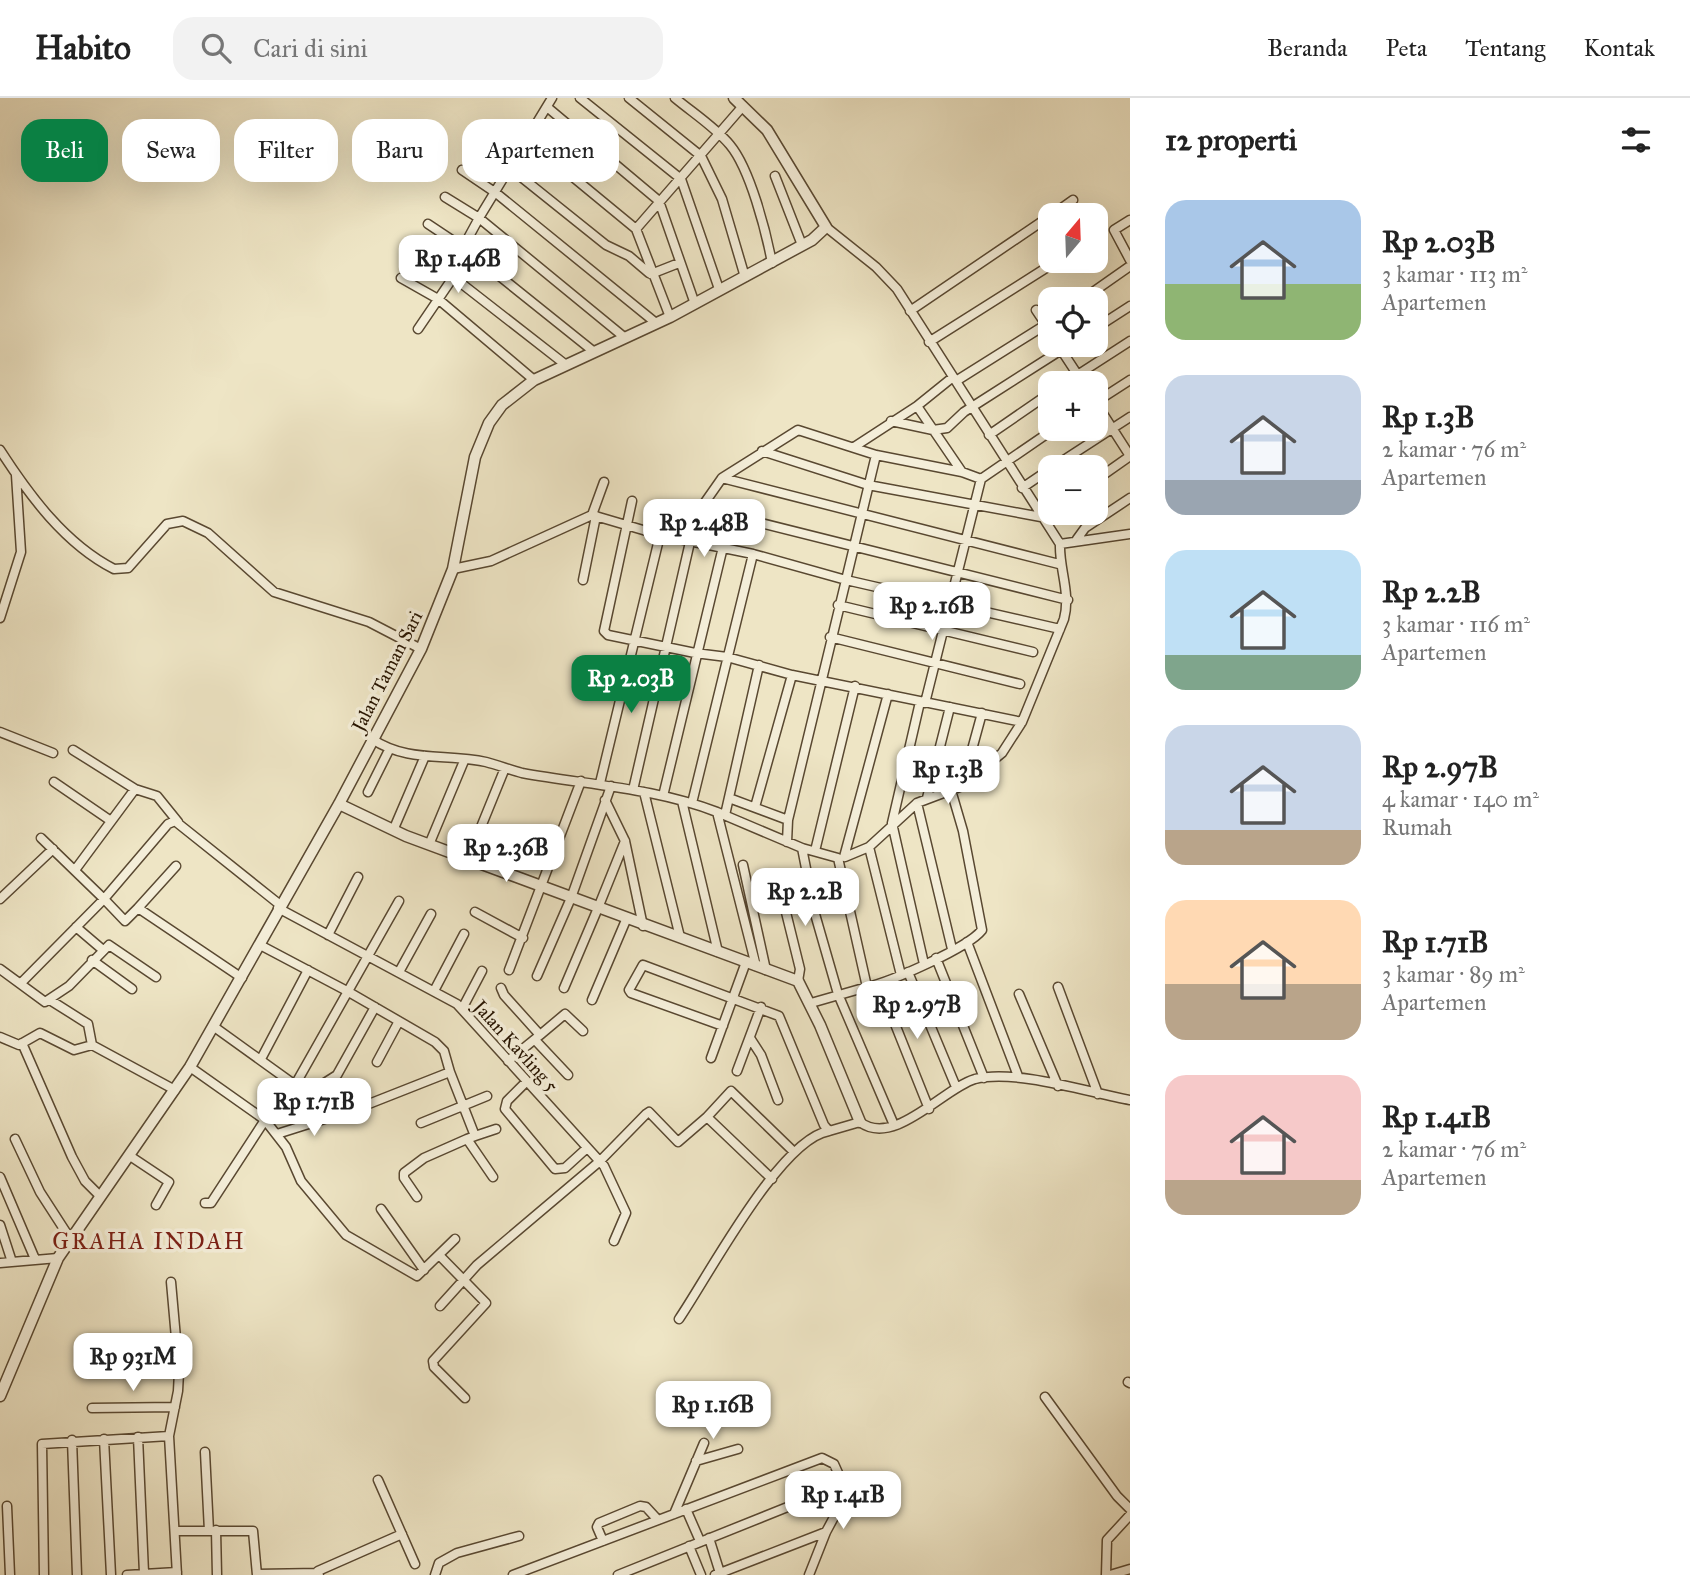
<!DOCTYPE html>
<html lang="id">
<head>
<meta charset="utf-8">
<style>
	:root { --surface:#fff; --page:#f2f2f2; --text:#222; --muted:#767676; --line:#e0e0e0; --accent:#0b8043 }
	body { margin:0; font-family:"IM FELL Great Primer",serif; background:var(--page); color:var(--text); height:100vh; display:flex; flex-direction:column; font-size:26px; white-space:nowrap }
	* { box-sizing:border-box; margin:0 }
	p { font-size:23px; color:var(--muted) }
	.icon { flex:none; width:38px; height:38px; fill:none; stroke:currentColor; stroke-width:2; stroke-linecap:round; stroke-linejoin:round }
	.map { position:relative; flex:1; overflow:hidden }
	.drawer { display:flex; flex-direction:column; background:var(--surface); width:560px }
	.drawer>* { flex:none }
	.guide { position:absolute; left:21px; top:21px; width:665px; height:63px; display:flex; gap:14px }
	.needle { width:46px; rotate:19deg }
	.fabs { position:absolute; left:1038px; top:105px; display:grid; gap:14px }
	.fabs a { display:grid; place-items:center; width:70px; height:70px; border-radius:14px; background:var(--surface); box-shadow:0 7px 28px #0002; font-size:35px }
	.price { position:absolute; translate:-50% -60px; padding:0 16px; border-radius:14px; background:#fff; color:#222; font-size:23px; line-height:46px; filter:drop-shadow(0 2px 4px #0008) }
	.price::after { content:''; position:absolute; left:50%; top:42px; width:21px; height:16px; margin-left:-10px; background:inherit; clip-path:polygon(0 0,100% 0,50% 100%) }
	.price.current { background:var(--accent); color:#fff }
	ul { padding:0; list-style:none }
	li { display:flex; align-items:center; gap:21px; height:175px; padding:0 35px }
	li span { display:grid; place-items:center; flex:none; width:196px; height:140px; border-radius:21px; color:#555 }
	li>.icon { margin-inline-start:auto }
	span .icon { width:84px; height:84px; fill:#fffc; stroke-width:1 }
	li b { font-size:30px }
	h2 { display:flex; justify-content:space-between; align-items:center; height:84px; padding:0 35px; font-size:30px }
	.tag { padding:0 24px; border-radius:21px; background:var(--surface); box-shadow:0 7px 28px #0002; font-size:24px; line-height:63px }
	.tag.current { background:var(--accent); color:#fff }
	header { display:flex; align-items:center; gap:42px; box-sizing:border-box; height:98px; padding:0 35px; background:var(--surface); border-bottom:2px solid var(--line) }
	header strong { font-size:33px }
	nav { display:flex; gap:38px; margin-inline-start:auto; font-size:24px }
	.search { width:490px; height:63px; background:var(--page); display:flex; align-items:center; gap:18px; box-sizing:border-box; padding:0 24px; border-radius:21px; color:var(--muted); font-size:26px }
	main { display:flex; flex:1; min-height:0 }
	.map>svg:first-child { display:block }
</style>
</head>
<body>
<header>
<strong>Habito</strong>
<div class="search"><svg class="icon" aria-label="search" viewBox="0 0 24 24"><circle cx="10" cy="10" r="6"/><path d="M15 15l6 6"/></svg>Cari di sini</div>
<nav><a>Beranda</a><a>Peta</a><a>Tentang</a><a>Kontak</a></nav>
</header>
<main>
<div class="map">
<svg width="1130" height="1477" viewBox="0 0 1130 1477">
	<rect width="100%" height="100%" fill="#eee5c5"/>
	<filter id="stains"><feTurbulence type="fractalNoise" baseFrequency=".00286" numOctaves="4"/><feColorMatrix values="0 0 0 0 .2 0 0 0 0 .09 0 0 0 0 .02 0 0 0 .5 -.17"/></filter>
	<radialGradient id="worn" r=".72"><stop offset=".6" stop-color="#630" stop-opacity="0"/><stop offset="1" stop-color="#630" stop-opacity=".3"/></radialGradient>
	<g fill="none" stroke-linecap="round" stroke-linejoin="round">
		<g stroke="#594831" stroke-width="11">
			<path id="minor" d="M580,0L681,81L719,191
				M629,0L701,58L722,101L745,179
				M675,0C693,15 715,29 730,47C750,71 766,133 772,165
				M547,9L659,103L695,206
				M528,42L636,131L670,219
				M480,46L606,147L629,158L649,175
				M462,72L496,95L656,225
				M775,78L802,147
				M445,99L479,120L624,239
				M1052,117L1073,102
				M1130,122L1114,132L1130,162
				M428,126L467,152L593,253
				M826,129L876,169L897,191L1060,446C1059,471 1071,495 1064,521L1022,624L1002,655L962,688L917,705L869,749L845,759
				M636,131L743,8
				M430,161L566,267
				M651,176L679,165
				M401,180L438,201L534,282
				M1083,201L1130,168
				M1036,212L1050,233
				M910,213L1050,118
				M1096,230L1130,208
				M418,231L454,178L467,154L466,144L479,120L552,0
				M929,244L1057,163
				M1058,247L1083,285
				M956,283L1050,224
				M1065,285L1130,243
				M1096,304L1130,282
				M1096,305L1130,358
				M917,308L962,374
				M891,323L933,332L947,330L964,314L1069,247
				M989,337L1050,295
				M854,349L917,308L953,279
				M0,352C29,397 65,446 114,471L128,470L167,426L183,423L208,435L274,494L369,524L421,551
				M762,353L868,387L1041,419L1050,413
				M1053,369L1130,319
				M722,380L798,332L876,357L962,374L981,381
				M1096,382L1130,358
				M1022,390L1050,371
				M632,403L604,533L608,537L695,555L727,559L792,577L1022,624
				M701,410L1068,502
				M592,417L604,384
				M1077,441L1085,430L1130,400
				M685,442L701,410L722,380L1059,466
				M1060,446L1130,436
				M453,471L491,463L592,417L660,437L753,456L846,482L876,357
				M583,482L596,418
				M838,507L1033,554
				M0,520L21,454L16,377
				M830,539L1020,586
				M920,604L892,725L924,866
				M925,605L981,381L1054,331
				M0,634L53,655
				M372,641C408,665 446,655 486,664C498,667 510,672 522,675C588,687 655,690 717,714L756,868
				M73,652L135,691L157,698L178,724
				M54,684L111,723
				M600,685L660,437
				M962,688L982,615
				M633,692L690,444
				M368,694L389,652
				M644,694L680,839
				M663,698L723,449
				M729,700L788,722
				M927,700L950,609
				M605,702L625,743L643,828
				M682,703L718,854
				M692,705L753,456
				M917,705L952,851
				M755,709L792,577
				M717,714L802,750L838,760L867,889L811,905
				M725,717L759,567
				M395,728L425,658
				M431,742L464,663
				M787,744L788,722L846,482L1060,531
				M869,749L901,877
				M802,750L815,816L838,896L894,1027
				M815,753L855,588
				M844,759L888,596
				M468,761L505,670
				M743,767L766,872
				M75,772L135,691
				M777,778L800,871L798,883
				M0,801L53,751
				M600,805L625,743
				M138,810L176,768
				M278,810L457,906L604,1068L626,1115L614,1143
				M475,814L523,840
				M76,829L103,852
				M328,837L358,779
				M967,844L1018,978
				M260,847L347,893L435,944L444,953L450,974L356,1011L277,1036
				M936,860L984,980
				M92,862L132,891
				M0,871L45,904L69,888L109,847L156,879
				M509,872L581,683
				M399,874L431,816
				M908,874L956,989
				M537,878L571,800L611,688
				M242,880L138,810L125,823L104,801L168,726L175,723L279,806
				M21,885L104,801L41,740
				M879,886L929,1011
				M867,889C890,884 968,850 982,832L963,733L951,692
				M1058,889L1098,996
				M501,890L504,897L540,937L508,963
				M564,890L598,810
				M434,893L464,836
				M1019,896L1058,988
				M50,902L88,926L92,947
				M592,902L626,822
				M462,911L482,873
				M213,928L295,987
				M723,928L631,895L629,892L643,867L779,918L824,1027L829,1033L860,1024C894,1050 944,990 975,981C1016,971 1087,994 1130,1002
				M540,937L565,916L583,933
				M0,939L19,947L40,935L74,952L92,947L175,992
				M750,940L761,957L778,1002
				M535,942L568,977
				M22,945L72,1059L85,1083L100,1098
				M711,960L746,864
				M261,961L308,872
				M377,964L399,923
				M190,969L265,1022L286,1049L301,1083L346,1137L417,1178L455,1141
				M737,973L761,909
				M450,974L475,1038L467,1041L493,1079
				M526,984L507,1003L505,1011L555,1071L565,1070L587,1050
				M315,991L337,977L375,909
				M421,1025L487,998
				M475,1038L496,1031
				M15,1041L40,1094L71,1142
				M130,1058L169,1084L156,1107
				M0,1079L35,1161
				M772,1081L707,1019L731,993L794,1054
				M417,1099L404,1080V1075L424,1060L467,1041
				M205,1105H211L265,1022L295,987L399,803
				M381,1111L424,1172
				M0,1127L12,1164
				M440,1158L486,1205L433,1263L434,1269L465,1300
				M0,1165L58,1160
				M171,1184L179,1274L178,1293L169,1338L177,1477
				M440,1208L477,1167L600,1063L646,1016L649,1014L678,1044L707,1019
				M679,1221C709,1177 780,1041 829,1033
				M1128,1284L1130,1285
				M1045,1299L1117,1398L1130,1411
				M92,1310L175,1309
				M138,1339L144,1475
				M104,1341L111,1477
				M72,1342L77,1477
				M205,1354L209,1433
				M696,1363L738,1351
				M378,1382L415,1466
				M7,1408L10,1477
				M686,1411L700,1443
				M674,1416L704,1345
				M216,1432L217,1477
				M177,1433H253L257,1477
				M709,1440L720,1475
				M603,1443L597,1429L599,1425L640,1408L646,1409L658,1422
				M689,1448L701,1477
				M318,1473L402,1436
				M257,1476L319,1475
				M44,1477L42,1346L169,1338
				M127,1477L177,1474
				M435,1477L439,1465L457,1455L519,1438
				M513,1477L822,1360L834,1366L847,1395L826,1434L809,1477
				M618,1477L845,1386
				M715,1477L826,1434
				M1106,1477L1107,1442L1130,1417
				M1110,1477L1130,1471"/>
		</g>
		<g stroke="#594831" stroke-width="13">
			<path id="tertiary" d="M339,706L406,738L798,883L820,927L860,1024
				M0,1298L58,1160L190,969L339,706L421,551L453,471L475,359L489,325L502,307L534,282L670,219L812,142L826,129L767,32L734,0"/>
		</g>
		<use href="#minor" stroke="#f4eed9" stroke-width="8"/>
		<use href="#tertiary" stroke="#f4eed9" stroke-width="10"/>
	</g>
	<g text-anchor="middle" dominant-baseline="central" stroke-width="7" stroke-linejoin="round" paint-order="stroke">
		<g font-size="19" fill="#271400" stroke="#f4eed9">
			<text transform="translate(387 573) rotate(-63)">Jalan Taman Sari</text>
			<text transform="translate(516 948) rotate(48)">Jalan Kavling 5</text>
		</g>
		<g font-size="23" letter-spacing="2" fill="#7a1f14" stroke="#f4eed9">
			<text x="149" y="1143">GRAHA INDAH</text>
		</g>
	</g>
	<rect width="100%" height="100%" filter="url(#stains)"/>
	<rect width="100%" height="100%" fill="url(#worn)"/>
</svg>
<div class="fabs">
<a><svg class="needle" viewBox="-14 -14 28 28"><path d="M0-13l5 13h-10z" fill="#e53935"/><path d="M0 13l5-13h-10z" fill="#767676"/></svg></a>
<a><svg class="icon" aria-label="locate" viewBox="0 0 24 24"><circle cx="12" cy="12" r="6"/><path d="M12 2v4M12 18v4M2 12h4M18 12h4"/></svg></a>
<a>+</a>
<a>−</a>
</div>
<b class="price" style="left:458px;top:197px">Rp 1.46B</b>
<b class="price" style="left:704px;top:461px">Rp 2.48B</b>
<b class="price" style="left:932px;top:544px">Rp 2.16B</b>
<b class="price current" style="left:631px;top:617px">Rp 2.03B</b>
<b class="price" style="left:948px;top:708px">Rp 1.3B</b>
<b class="price" style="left:506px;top:786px">Rp 2.36B</b>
<b class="price" style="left:805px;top:830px">Rp 2.2B</b>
<b class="price" style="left:917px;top:943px">Rp 2.97B</b>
<b class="price" style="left:314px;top:1040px">Rp 1.71B</b>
<b class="price" style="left:133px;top:1295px">Rp 931M</b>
<b class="price" style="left:713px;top:1343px">Rp 1.16B</b>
<b class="price" style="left:843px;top:1433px">Rp 1.41B</b>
<div class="guide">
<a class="tag current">Beli</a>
<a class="tag">Sewa</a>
<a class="tag">Filter</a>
<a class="tag">Baru</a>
<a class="tag">Apartemen</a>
</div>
</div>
<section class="drawer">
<h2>12 properti<svg class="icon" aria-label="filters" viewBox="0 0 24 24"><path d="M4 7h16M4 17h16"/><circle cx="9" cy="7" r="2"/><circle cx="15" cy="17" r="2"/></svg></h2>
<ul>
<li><span style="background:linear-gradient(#a9c7e8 60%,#8fb573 0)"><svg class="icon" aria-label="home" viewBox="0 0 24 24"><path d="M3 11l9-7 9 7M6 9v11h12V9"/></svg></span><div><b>Rp 2.03B</b><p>3 kamar · 113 m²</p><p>Apartemen</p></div></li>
<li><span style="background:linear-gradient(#c9d6e8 75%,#9aa5b1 0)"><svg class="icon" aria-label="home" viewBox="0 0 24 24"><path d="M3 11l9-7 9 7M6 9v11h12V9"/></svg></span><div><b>Rp 1.3B</b><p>2 kamar · 76 m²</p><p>Apartemen</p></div></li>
<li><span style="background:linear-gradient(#bfe0f5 75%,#7fa58c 0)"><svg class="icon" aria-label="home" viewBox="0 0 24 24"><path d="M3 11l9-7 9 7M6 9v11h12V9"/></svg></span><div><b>Rp 2.2B</b><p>3 kamar · 116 m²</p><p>Apartemen</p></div></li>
<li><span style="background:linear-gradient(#c9d6e8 75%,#b9a48a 0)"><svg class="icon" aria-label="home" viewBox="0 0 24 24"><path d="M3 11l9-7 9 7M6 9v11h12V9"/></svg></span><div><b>Rp 2.97B</b><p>4 kamar · 140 m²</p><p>Rumah</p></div></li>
<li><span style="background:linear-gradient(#ffd9b3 60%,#b9a48a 0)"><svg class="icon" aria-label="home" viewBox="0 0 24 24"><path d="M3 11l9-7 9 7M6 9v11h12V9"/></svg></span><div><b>Rp 1.71B</b><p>3 kamar · 89 m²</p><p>Apartemen</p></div></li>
<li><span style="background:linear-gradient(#f6c9c9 75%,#b9a48a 0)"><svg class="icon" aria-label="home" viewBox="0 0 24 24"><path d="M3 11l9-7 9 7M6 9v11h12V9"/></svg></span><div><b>Rp 1.41B</b><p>2 kamar · 76 m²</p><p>Apartemen</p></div></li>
</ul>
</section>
</main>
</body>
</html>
